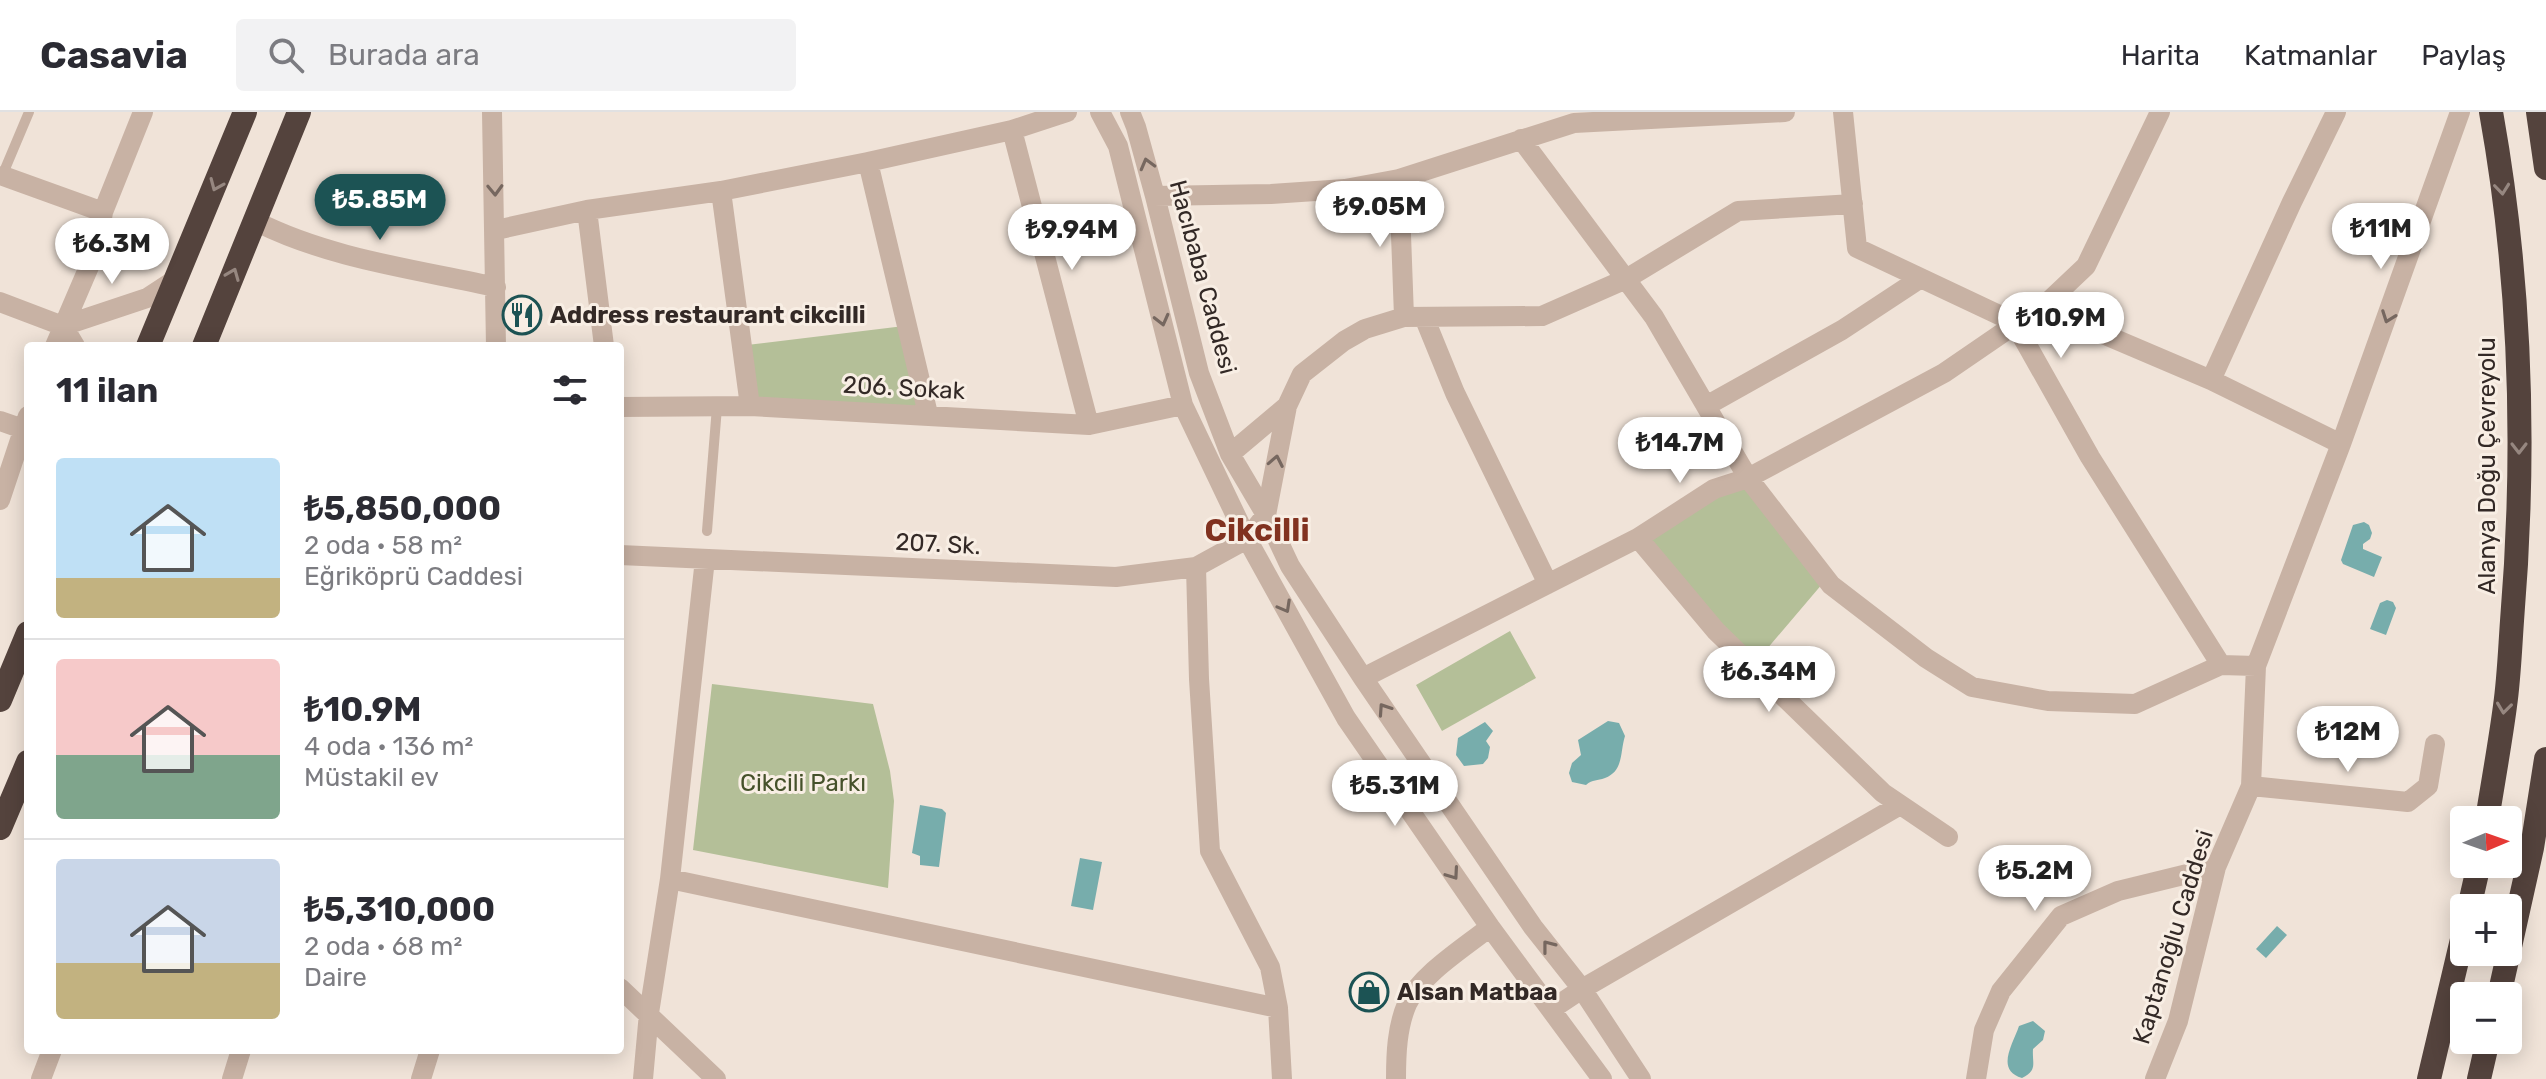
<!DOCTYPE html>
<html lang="tr">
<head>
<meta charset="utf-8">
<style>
	:root { --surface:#fff; --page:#f2f2f3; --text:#2b2b33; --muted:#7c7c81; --line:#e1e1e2; --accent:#1c5354 }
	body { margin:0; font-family:Rubik,sans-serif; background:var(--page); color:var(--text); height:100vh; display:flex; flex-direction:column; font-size:30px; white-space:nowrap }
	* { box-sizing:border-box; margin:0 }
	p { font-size:26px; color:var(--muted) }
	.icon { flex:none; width:44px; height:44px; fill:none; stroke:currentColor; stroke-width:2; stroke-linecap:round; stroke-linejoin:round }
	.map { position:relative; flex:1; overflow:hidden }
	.panel { position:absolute; left:24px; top:230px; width:600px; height:712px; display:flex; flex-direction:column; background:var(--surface); border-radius:8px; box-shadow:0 4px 20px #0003 }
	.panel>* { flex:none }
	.needle { width:52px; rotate:88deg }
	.fabs { position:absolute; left:2450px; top:694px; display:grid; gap:16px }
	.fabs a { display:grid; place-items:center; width:72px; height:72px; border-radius:8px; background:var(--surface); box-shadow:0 4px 20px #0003; font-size:40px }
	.price { position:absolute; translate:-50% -68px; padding:0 18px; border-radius:28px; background:#fff; color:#222; font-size:26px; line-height:52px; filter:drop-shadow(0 2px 4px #0008) }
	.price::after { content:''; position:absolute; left:50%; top:48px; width:24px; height:18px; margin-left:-12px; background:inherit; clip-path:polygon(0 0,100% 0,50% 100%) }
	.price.on { background:var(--accent); color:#fff }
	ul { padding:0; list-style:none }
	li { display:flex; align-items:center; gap:24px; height:200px; padding:0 32px }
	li+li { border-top:2px solid var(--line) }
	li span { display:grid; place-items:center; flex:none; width:224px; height:160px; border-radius:8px; color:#555 }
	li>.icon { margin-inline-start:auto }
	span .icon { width:96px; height:96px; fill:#fffc; stroke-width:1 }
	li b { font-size:34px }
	h2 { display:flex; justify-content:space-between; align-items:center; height:96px; padding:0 32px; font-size:34px }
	header { display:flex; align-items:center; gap:48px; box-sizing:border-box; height:112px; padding:0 40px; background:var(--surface); border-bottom:2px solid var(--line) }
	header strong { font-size:38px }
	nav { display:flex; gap:44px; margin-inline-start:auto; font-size:28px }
	.search { width:560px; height:72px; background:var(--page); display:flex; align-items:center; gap:20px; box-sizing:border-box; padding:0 28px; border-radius:8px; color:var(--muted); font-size:30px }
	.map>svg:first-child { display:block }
</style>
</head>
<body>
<header>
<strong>Casavia</strong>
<div class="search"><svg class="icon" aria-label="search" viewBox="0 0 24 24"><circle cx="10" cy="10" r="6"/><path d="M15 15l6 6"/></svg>Burada ara</div>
<nav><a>Harita</a><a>Katmanlar</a><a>Paylaş</a></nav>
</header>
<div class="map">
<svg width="2546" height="967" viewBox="0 0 2546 967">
	<rect width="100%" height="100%" fill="#f0e3d8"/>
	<path fill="#b4bf98" d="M904,214L924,299L754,291L747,233Z
		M1746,372L1823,471L1755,551L1647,427L1715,382Z
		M1510,519L1536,566L1442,619L1416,573Z
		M712,572L873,592L890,659L894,689L888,776L693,738Z"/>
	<path fill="#77adac" d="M2364,410L2369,413L2372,421L2370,427L2363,432V437L2382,445L2374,465L2343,452L2341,448L2353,413Z
		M2387,488L2393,490L2396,496L2386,523L2370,517L2380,491Z
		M1608,609L1619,611L1625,624C1620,639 1624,659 1605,666C1597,669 1593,667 1586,673L1572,670L1569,661L1572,651L1581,643L1578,628Z
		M1485,610L1493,619L1486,629L1490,635L1488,646L1483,652L1464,654L1456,643L1458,626Z
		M920,693L942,697L946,701L939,755L920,753V744L912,741Z
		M1080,746L1102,750L1093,798L1071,794Z
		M2277,814L2287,823L2266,846L2256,837Z
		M2033,909L2045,919L2043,928L2033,937C2032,952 2038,958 2022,966C1995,958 2013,932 2019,914Z"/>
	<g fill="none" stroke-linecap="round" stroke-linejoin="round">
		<path stroke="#c8b2a4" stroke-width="10" d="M2,64L29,0
			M707,419L717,295"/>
		<path stroke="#c8b2a4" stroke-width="20" d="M492,0L496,234
			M1100,0L1118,34L1183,293L1247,427L1346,606L1490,815L1602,967
			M1130,0L1136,15L1155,84L1199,261L1230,342L1266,403L1290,454L1363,566L1533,815L1582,877L1641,967
			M1843,0L1857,136L2014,210L2090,345L2221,553L2256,554
			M1012,18L1089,313
			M1521,27L1654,205L1748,366L1831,473L1926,546L1972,575L2048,589L2135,592L2221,553
			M868,50L928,302
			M3,64L103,100L143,0
			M1399,67L1404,205
			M721,79L750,294
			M1155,84L1271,82L1345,77L1399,67L1574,11L1785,0
			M587,98L604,234
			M255,109C330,147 415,157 496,175
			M496,118L587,98L721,79L868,50L1012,18L1067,0
			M2049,189L2103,222L2211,268L2341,332
			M0,190L63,214L75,234
			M1424,205L1455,281L1548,472
			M63,214L147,186L176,167
			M55,234L97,136L103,100
			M2211,268L2292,90L2336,0
			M1706,294L1842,218L1921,166
			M620,295L750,294L1089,313L1183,293
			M0,309L23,317
			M1230,342L1287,294
			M0,388L28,304
			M1638,426L1716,519L1883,681L1948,725
			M620,443L1116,465L1196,455L1247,427L1266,403L1287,294L1302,262L1344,229L1365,217L1404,205L1542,204L1626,167L1738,99L1853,92
			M1196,455L1199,567L1210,739L1270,855L1278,896L1282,967
			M1363,566L1638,426L1714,377L1748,366L1944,261L2049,189L2086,154L2160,0
			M2251,674L2408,690L2428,674L2435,632
			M670,767L1278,896
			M620,876L716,967
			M1552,897L1582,877L1900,693
			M41,967L52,938
			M232,967L241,938
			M421,967L430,938
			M643,967L649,901L670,767L705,447
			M1396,967C1396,942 1397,915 1407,892C1420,863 1465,835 1490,815
			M1976,967L1984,918L2001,879L2061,804L2118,779L2216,755
			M2155,967L2178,909L2216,755L2251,674L2256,554L2341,332L2460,0"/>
		<path stroke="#54433d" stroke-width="24" d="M2538,0L2546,56
			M148,234L245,0
			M204,234L299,0
			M0,588L28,521
			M2487,708C2493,670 2500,632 2505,594C2509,566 2510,537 2512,509C2526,340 2521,167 2491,0
			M0,716L28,650
			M2469,796L2479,752
			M2499,884L2532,736L2546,647
			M2429,967L2464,819
			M2479,967L2488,928"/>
	</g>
	<defs><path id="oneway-chevron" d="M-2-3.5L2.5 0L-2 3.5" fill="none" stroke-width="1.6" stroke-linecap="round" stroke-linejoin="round" transform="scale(2)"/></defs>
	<g stroke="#76675f">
		<use href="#oneway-chevron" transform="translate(1147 52) rotate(-105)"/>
		<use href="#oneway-chevron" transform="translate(495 78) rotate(88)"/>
		<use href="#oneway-chevron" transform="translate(2388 205) rotate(110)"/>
		<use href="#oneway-chevron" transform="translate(1162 208) rotate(76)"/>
		<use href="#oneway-chevron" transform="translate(1276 349) rotate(-79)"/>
		<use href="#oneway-chevron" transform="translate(1285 495) rotate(61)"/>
		<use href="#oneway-chevron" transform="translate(1384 597) rotate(-124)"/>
		<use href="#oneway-chevron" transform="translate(1453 762) rotate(55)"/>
		<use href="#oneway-chevron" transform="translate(1548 834) rotate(-128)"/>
	</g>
	<g stroke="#968780">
		<use href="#oneway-chevron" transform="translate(216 73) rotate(113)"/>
		<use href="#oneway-chevron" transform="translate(2502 77) rotate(84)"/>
		<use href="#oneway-chevron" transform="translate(233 162) rotate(-68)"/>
		<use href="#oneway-chevron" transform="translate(2519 336) rotate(90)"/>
		<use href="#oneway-chevron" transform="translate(2504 596) rotate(97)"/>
	</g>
	<defs>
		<g id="restaurant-ring" transform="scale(2)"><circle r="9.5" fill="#f8eee4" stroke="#1c5354" stroke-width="1.5"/><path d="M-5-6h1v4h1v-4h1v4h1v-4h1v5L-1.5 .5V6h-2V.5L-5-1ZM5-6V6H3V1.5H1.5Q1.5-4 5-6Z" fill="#1c5354"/></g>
		<g id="shop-ring" transform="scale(2)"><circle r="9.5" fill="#f8eee4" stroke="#1c5354" stroke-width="1.5"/><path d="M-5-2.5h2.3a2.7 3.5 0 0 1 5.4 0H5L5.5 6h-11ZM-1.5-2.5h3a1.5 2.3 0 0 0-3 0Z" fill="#1c5354"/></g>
	</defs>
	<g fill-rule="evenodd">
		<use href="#restaurant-ring" x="522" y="203"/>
		<use href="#shop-ring" x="1369" y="880"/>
	</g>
	<g text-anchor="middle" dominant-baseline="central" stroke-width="6" stroke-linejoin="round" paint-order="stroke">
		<g font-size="24" fill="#332926" stroke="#f8eee4">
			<text transform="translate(1203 165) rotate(75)">Hacıbaba Caddesi</text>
			<text transform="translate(904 276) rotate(3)">206. Sokak</text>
			<text transform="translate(2487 354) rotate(-90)">Alanya Doğu Çevreyolu</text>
			<text transform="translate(938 432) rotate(3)">207. Sk.</text>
			<text transform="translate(2173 825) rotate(-73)">Kaptanoğlu Caddesi</text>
		</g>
		<g font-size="24" font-weight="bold" fill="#332926" stroke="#f8eee4" text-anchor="start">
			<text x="550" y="203">Address restaurant cikcilli</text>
			<text x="1397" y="880">Alsan Matbaa</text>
		</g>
		<g font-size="24" fill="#45512a" stroke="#f8eee4">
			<text x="803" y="671">Cikcili Parkı</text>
		</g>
		<g font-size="32" font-weight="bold" fill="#813220" stroke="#f8eee4">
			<text x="1257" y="418">Cikcilli</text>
		</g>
	</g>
</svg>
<div class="fabs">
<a><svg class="needle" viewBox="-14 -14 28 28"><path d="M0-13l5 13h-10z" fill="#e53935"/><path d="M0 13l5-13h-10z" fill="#7c7c81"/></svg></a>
<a>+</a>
<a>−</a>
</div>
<b class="price on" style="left:380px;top:130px">₺5.85M</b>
<b class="price" style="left:1380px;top:137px">₺9.05M</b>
<b class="price" style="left:2381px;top:159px">₺11M</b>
<b class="price" style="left:1072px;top:160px">₺9.94M</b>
<b class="price" style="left:112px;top:174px">₺6.3M</b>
<b class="price" style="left:2061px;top:248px">₺10.9M</b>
<b class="price" style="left:1680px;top:373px">₺14.7M</b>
<b class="price" style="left:1769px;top:602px">₺6.34M</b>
<b class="price" style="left:2348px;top:662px">₺12M</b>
<b class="price" style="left:1395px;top:716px">₺5.31M</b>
<b class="price" style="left:2035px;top:801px">₺5.2M</b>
<section class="panel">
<h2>11 ilan<svg class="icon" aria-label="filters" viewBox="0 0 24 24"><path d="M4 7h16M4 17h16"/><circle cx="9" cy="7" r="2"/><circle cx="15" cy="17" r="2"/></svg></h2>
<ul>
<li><span style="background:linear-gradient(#bfe0f5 75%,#c2b280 0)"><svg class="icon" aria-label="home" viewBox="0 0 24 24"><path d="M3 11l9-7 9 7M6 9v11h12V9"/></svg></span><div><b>₺5,850,000</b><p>2 oda · 58 m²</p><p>Eğriköprü Caddesi</p></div></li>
<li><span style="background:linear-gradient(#f6c9c9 60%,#7fa58c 0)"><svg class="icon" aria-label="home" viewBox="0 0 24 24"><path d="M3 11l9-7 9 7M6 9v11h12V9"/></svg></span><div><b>₺10.9M</b><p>4 oda · 136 m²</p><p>Müstakil ev</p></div></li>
<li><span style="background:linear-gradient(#c9d6e8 65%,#c2b280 0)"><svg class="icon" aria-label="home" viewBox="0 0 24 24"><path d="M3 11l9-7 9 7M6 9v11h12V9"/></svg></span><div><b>₺5,310,000</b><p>2 oda · 68 m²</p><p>Daire</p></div></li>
</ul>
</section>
</div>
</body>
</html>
